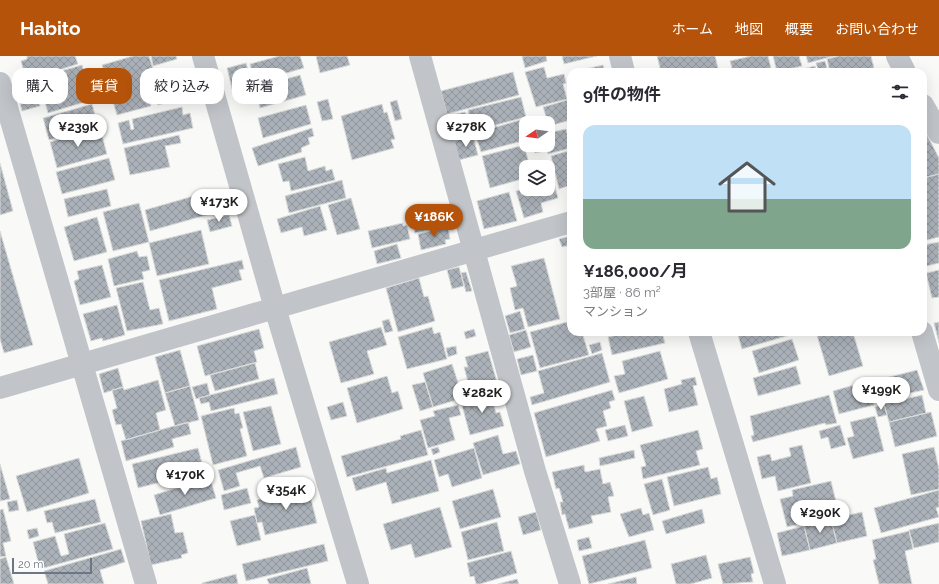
<!DOCTYPE html>
<html lang="ja">
<head>
<meta charset="utf-8">
<style>
	:root { --surface:#fff; --page:#f7f7f7; --text:#2b2b33; --muted:#7c7c81; --accent:#b45309 }
	body { margin:0; font-family:Raleway,"Noto Sans JP",sans-serif; background:var(--page); color:var(--text); height:100vh; display:flex; flex-direction:column; font-size:15px; white-space:nowrap }
	* { box-sizing:border-box; margin:0 }
	p { font-size:13px; color:var(--muted) }
	.icon { flex:none; width:22px; height:22px; fill:none; stroke:currentColor; stroke-width:2; stroke-linecap:round; stroke-linejoin:round }
	.map { position:relative; flex:1; overflow:hidden }
	.side { position:absolute; left:567px; top:12px; width:360px; height:268px; display:flex; flex-direction:column; background:var(--surface); border-radius:12px; box-shadow:0 4px 16px #0002 }
	.side>* { flex:none }
	.guide { position:absolute; left:12px; top:12px; width:380px; height:36px; display:flex; gap:8px }
	.needle { width:26px; rotate:257deg }
	.controls { position:absolute; left:519px; top:60px; display:grid; gap:8px }
	.controls a { display:grid; place-items:center; width:36px; height:36px; border-radius:8px; background:var(--surface); box-shadow:0 4px 16px #0002; font-size:20px }
	.scale { position:absolute; left:12px; bottom:10px; width:80px; box-sizing:border-box; padding-left:4px; border:2px solid #6b7687; border-top:0; font-size:11px; line-height:14px; white-space:nowrap; color:#6b7687; -webkit-text-stroke:3px #fff; paint-order:stroke }
	.price { position:absolute; translate:-50% -34px; padding:0 9px; border-radius:14px; background:#fff; color:#222; font-size:13px; line-height:26px; filter:drop-shadow(0 1px 2px #0008) }
	.price::after { content:''; position:absolute; left:50%; top:24px; width:12px; height:9px; margin-left:-6px; background:inherit; clip-path:polygon(0 0,100% 0,50% 100%) }
	.price.selected { background:var(--accent); color:#fff }
	ul { padding:0; list-style:none }
	li { display:grid; align-content:center; gap:8px; height:212px; padding:0 16px }
	li span { display:grid; place-items:center; height:124px; border-radius:12px; color:#555 }
	li>.icon { margin-inline-start:auto }
	span .icon { width:72px; height:72px; fill:#fffc; stroke-width:1 }
	li b { font-size:17px }
	h2 { display:flex; justify-content:space-between; align-items:center; height:48px; padding:0 16px; font-size:17px }
	.chip { padding:0 14px; border-radius:12px; background:var(--surface); box-shadow:0 4px 16px #0002; font-size:14px; line-height:36px }
	.chip.selected { background:var(--accent); color:#fff }
	header { display:flex; align-items:center; gap:24px; box-sizing:border-box; height:56px; padding:0 20px; background:var(--accent); color:#fff }
	header strong { font-size:19px }
	nav { display:flex; gap:22px; margin-inline-start:auto; font-size:14px }
	.map>svg:first-child { display:block }
</style>
</head>
<body>
<header>
<strong>Habito</strong>
<nav><a>ホーム</a><a>地図</a><a>概要</a><a>お問い合わせ</a></nav>
</header>
<div class="map">
<svg width="939" height="528" viewBox="0 0 939 528">
	<defs>
		<pattern id="building-cross-hatch" width="8" height="8" patternUnits="userSpaceOnUse"><rect width="8" height="8" fill="#abb1b8"/><path d="M0 0l8 8M0 8l8-8" fill="none" stroke="#8f959b"/></pattern>
	</defs>
	<rect width="100%" height="100%" fill="#f9faf8"/>
	<path fill="url(#building-cross-hatch)" stroke="#dbdcda" d="M27,0H75L78,8L26,24L21,5L27,3Z
		M133,0H149L155,19L143,22L151,50L117,59L102,9Z
		M151,0H176L177,3L153,10Z
		M279,0H300L304,12L255,26L250,8Z
		M316,0H347L350,9L320,17Z
		M522,0H546L547,5L525,12Z
		M562,0H597L564,8Z
		M657,0H715L719,16H661Z
		M751,0H768L771,12L759,16H733L730,5Z
		M773,0H799L802,10L777,16Z
		M806,0H834L808,7Z
		M838,0H871L875,16H830L827,3Z
		M825,5L828,16H819L816,7Z
		M246,7L252,28L232,33L227,12Z
		M82,9L92,44L48,57L44,43L50,41L44,20Z
		M603,9L605,16H573Z
		M815,10L816,16H791Z
		M544,11L547,22L564,18L566,27L563,28L567,43L536,51L525,16Z
		M513,16L519,39L447,58L441,35Z
		M300,19L306,39L260,52L255,32Z
		M34,27L40,50L22,55L16,31Z
		M177,33L180,43L158,49L155,39Z
		M521,41L526,61L473,75L468,54Z
		M328,43L333,63L322,65L317,46Z
		M571,43V64L549,70L543,51Z
		M397,44L402,63L395,65L390,46Z
		M92,48L98,70L49,84L43,62Z
		M382,48L384,57L387,56L395,83L391,84L394,92L352,104L341,60Z
		M306,49L311,68L263,82L258,62Z
		M182,51L183,59L190,57L193,72L123,88L118,67L129,64L131,74L134,73L132,63Z
		M465,56L471,78L452,83L446,61Z
		M527,62L528,67H526V84L481,96L475,77Z
		M100,72L107,98L57,112L50,86Z
		M312,72L314,80L308,82L310,88L301,92L302,96L258,110L252,92Z
		M566,73L567,77L569,76L571,92L548,98L546,89H548V77Z
		M926,77L939,102V118L923,122V78Z
		M179,79L181,87L165,90L170,111L130,119L124,92Z
		M473,80L478,99L459,104L453,85Z
		M524,89L530,111H526V122L490,132L482,100Z
		M533,89H543L544,95L535,97Z
		M571,94V129L559,133L551,100Z
		M305,101L308,115L325,110L326,115L332,113L335,124L291,135L289,125L283,126L278,108Z
		M109,102L115,124L62,138L56,116Z
		M0,107L13,155L0,159Z
		M939,118V181L923,185V122Z
		M342,124L346,142L289,157L285,140Z
		M553,124L558,142L541,147L543,156L524,162L516,135L526,132L548,133V126Z
		M107,133L111,150L68,161L64,143Z
		M509,136L517,165L484,173L477,145Z
		M204,137L210,158L150,175L145,154Z
		M351,142L360,173L337,179L328,149Z
		M139,147L149,186L113,195L103,156Z
		M320,150L327,174L304,180L302,171L281,177L277,163Z
		M438,154L442,171L415,177L411,160Z
		M229,159L232,170L210,176L207,164Z
		M97,161L107,196L74,205L64,171Z
		M403,167V170L407,169L410,183L372,192L368,175Z
		M448,171L450,183L445,184L446,188L421,194L418,178Z
		M201,174L209,208L157,220L149,187Z
		M0,175L33,289L4,297L0,283Z
		M570,180L571,189L562,191L559,183Z
		M939,186V207L923,211V189Z
		M397,188L401,202L377,208L374,195Z
		M137,195L139,201L147,200L150,214L142,216L144,223L114,230L108,203Z
		M544,202L560,263L528,271L523,252L515,254L510,232L517,230L511,210Z
		M242,204L244,213L239,214L242,224L212,232L217,253L169,265L159,224Z
		M102,209L111,241L80,249L74,225L79,223L77,215Z
		M459,211L464,230L452,233L447,214Z
		M939,214V241L932,242L926,217Z
		M466,216L472,235L466,236L461,217Z
		M419,222L424,241L428,240L435,265L398,276L386,232Z
		M143,226L150,254L159,252L163,268L127,275L116,232Z
		M117,249L125,279L103,285L102,282L91,285L83,258Z
		M520,255L525,273L510,277L505,260Z
		M389,263L393,275L385,277L382,265Z
		M571,265V276H582L589,299L540,312L530,276Z
		M939,266V287L934,267Z
		M381,271L387,289L367,295L374,318L341,327L329,286Z
		M432,271L434,278L440,276L447,303L407,313L398,281Z
		M259,273L264,292L254,295L257,306L205,320L197,290Z
		M474,273L476,280L466,283L464,276Z
		M526,274L531,291L514,296L509,279Z
		M628,276H662L665,287L612,299L608,281Z
		M737,276H789L790,279L742,293Z
		M816,276H857L858,278L854,280L863,310L829,320Z
		M792,283L799,304L759,317L752,295Z
		M600,286L602,294L592,298L589,289Z
		M456,290L457,298L448,301L446,292Z
		M180,294L190,330L165,337L155,301Z
		M488,295L499,333L472,341L464,311H468L465,301Z
		M660,295L668,323L619,337L614,320L625,318L622,305Z
		M602,297L610,326L532,349L530,341L544,337L538,315Z
		M533,299L537,315L521,319L517,303Z
		M255,307L259,323L215,335L210,319Z
		M452,308L463,342L433,351L423,317Z
		M796,310L801,328L758,340L753,322Z
		M118,312L123,331L104,337L99,318Z
		M917,314L924,334L875,345L872,335L880,333L878,324Z
		M387,320L392,337L398,335L403,353L357,367L347,332Z
		M695,321L697,329L693,330L698,349L669,356L664,333L682,328L681,324Z
		M274,322L278,338L211,355L209,346L201,348L199,342Z
		M158,324L166,354L156,357L160,374L126,384L121,368L116,369L112,354L117,352L112,334L123,331L124,334Z
		M868,325L874,349L839,358L833,335Z
		M425,326L433,351L420,355L412,329Z
		M207,327L210,339L196,343L192,331Z
		M190,330L199,364L175,370L165,337Z
		M612,334L615,344L609,346L611,352L603,355L607,370L596,373L600,385L546,401L534,357Z
		M496,337L499,348L494,350L496,357L500,356L504,370L470,379L461,346Z
		M829,339L837,367L826,369L825,367L753,386L751,380L754,379L750,360Z
		M922,339L926,357L889,366L884,348Z
		M644,340L653,370L632,376L624,345Z
		M343,346L347,360L331,364L327,351Z
		M884,348L887,359L878,361L875,351Z
		M458,349L461,359L449,362L455,384L428,392L420,364L435,360L433,355Z
		M271,350L281,388L253,395L243,356Z
		M234,352L235,358L239,357L243,372L240,373L247,400L213,409L201,360Z
		M931,356L937,380L895,391L889,366Z
		M875,360L884,395L853,403L847,382L854,380L850,366Z
		M188,366L191,378L172,383L174,391L126,405L121,385Z
		M625,369L628,380L608,385L605,374Z
		M840,369L846,389L831,393L828,381L821,383L819,375Z
		M421,374L428,399L347,421L341,400L401,383L400,380Z
		M698,374L703,393L696,395L700,409L643,423L641,411L646,410L640,389Z
		M498,379L503,398L516,395L520,408L483,419L473,387Z
		M802,389L811,427L778,435L775,420L762,423L757,401L770,398L772,405L791,400L789,392Z
		M296,391L301,411L264,422L260,410L236,417L240,430L224,435L218,414Z
		M438,391L440,396L433,399L431,393Z
		M934,391L939,413V433L911,439L902,398Z
		M198,392L204,415L138,432L132,408Z
		M474,392L482,422L452,431L448,418L439,421L434,404Z
		M634,394L635,402L600,410L599,402Z
		M79,402L89,437L27,456L16,420Z
		M431,404L439,435L392,448L386,426L356,435L352,422L386,412L387,417Z
		M0,408L10,443L0,445Z
		M584,409L585,416L600,413L603,428L610,426L614,440L608,441L611,456L591,460L593,467L569,473L565,458L562,459L560,446H563L559,432L556,433L552,416Z
		M708,411L711,423L717,421L721,438L674,450L667,421Z
		M210,422L216,442L160,459L154,439Z
		M662,423L670,454L653,459L644,428Z
		M831,425L839,458L787,471L780,443L793,440L792,434Z
		M308,431L317,467L265,479L262,466L257,467L254,452L259,451L257,444Z
		M247,432L251,447L224,454L221,439Z
		M493,433L501,461L460,473L452,445Z
		M939,434V451L936,452L939,461L881,477L874,452Z
		M95,443L101,466L55,477L52,466L47,467L44,455Z
		M17,444L19,454L9,456L7,446Z
		M440,451L452,491L415,502L411,488L391,494L383,468Z
		M641,452L643,459L649,457L654,474L629,481L620,458Z
		M3,453L11,485L3,487L6,500L0,501V454Z
		M702,453L705,467L666,478L662,465Z
		M536,456L541,474L523,479L518,461Z
		M862,456L867,480L837,487L831,463Z
		M171,458L175,477L183,476L188,497L181,499L182,502L151,509L141,465Z
		M255,459L261,484L237,490L230,465Z
		M831,463L837,487L810,494L804,470Z
		M497,466L504,495L468,504L461,476Z
		M105,467L113,493L40,513L33,486L55,480L61,500L69,498L64,478Z
		M939,467V486L914,492L909,474Z
		M804,470L810,494L782,500L777,477Z
		M37,472L39,480L29,483L27,474Z
		M909,475L913,493L905,495L912,528H879L873,504L876,503L872,484Z
		M589,481L592,492L579,495L577,484Z
		M645,484L652,512L589,528L582,500Z
		M324,488L328,505L246,525L242,508Z
		M121,493L125,506L100,514L104,528H48L44,515Z
		M511,495L517,517L480,528H476L474,520L470,521L467,507Z
		M706,499L712,522L691,528H676L671,508Z
		M6,501L14,528H0V503Z
		M750,501L754,517L751,518L753,526L723,528L718,508Z
		M307,512L311,528H269L267,523Z
		M236,518L238,528H202V527Z
		M636,521L637,528H608Z
		M517,523L519,528H498Z"/>
	<g fill="none" stroke-linecap="round" stroke-linejoin="round">
		<path stroke="#c1c4c9" stroke-width="22" d="M203,0L275,252L358,528
			M420,0L535,415L570,528
			M620,0L624,16
			M897,0L905,16
			M0,27L146,528
			M923,49L939,77
			M699,276L775,528
			M922,276L939,334
			M0,332L571,166"/>
	</g>
</svg>
<div class="controls">
<a><svg class="needle" viewBox="-14 -14 28 28"><path d="M0-13l5 13h-10z" fill="#e53935"/><path d="M0 13l5-13h-10z" fill="#7c7c81"/></svg></a>
<a><svg class="icon" aria-label="layers" viewBox="0 0 24 24"><path d="M12 4l9 5-9 5-9-5zM3 14l9 5 9-5"/></svg></a>
</div>
<div class="scale">20 m</div>
<b class="price" style="left:78px;top:92px">¥239K</b>
<b class="price" style="left:466px;top:92px">¥278K</b>
<b class="price" style="left:219px;top:167px">¥173K</b>
<b class="price selected" style="left:434px;top:182px">¥186K</b>
<b class="price" style="left:881px;top:355px">¥199K</b>
<b class="price" style="left:482px;top:358px">¥282K</b>
<b class="price" style="left:185px;top:440px">¥170K</b>
<b class="price" style="left:286px;top:455px">¥354K</b>
<b class="price" style="left:820px;top:478px">¥290K</b>
<div class="guide">
<a class="chip">購入</a>
<a class="chip selected">賃貸</a>
<a class="chip">絞り込み</a>
<a class="chip">新着</a>
</div>
<section class="side">
<h2>9件の物件<svg class="icon" aria-label="filters" viewBox="0 0 24 24"><path d="M4 7h16M4 17h16"/><circle cx="9" cy="7" r="2"/><circle cx="15" cy="17" r="2"/></svg></h2>
<ul>
<li><span style="background:linear-gradient(#bfe0f5 60%,#7fa58c 0)"><svg class="icon" aria-label="home" viewBox="0 0 24 24"><path d="M3 11l9-7 9 7M6 9v11h12V9"/></svg></span><div><b>¥186,000/月</b><p>3部屋 · 86 m²</p><p>マンション</p></div></li>
</ul>
</section>
</div>
</body>
</html>
